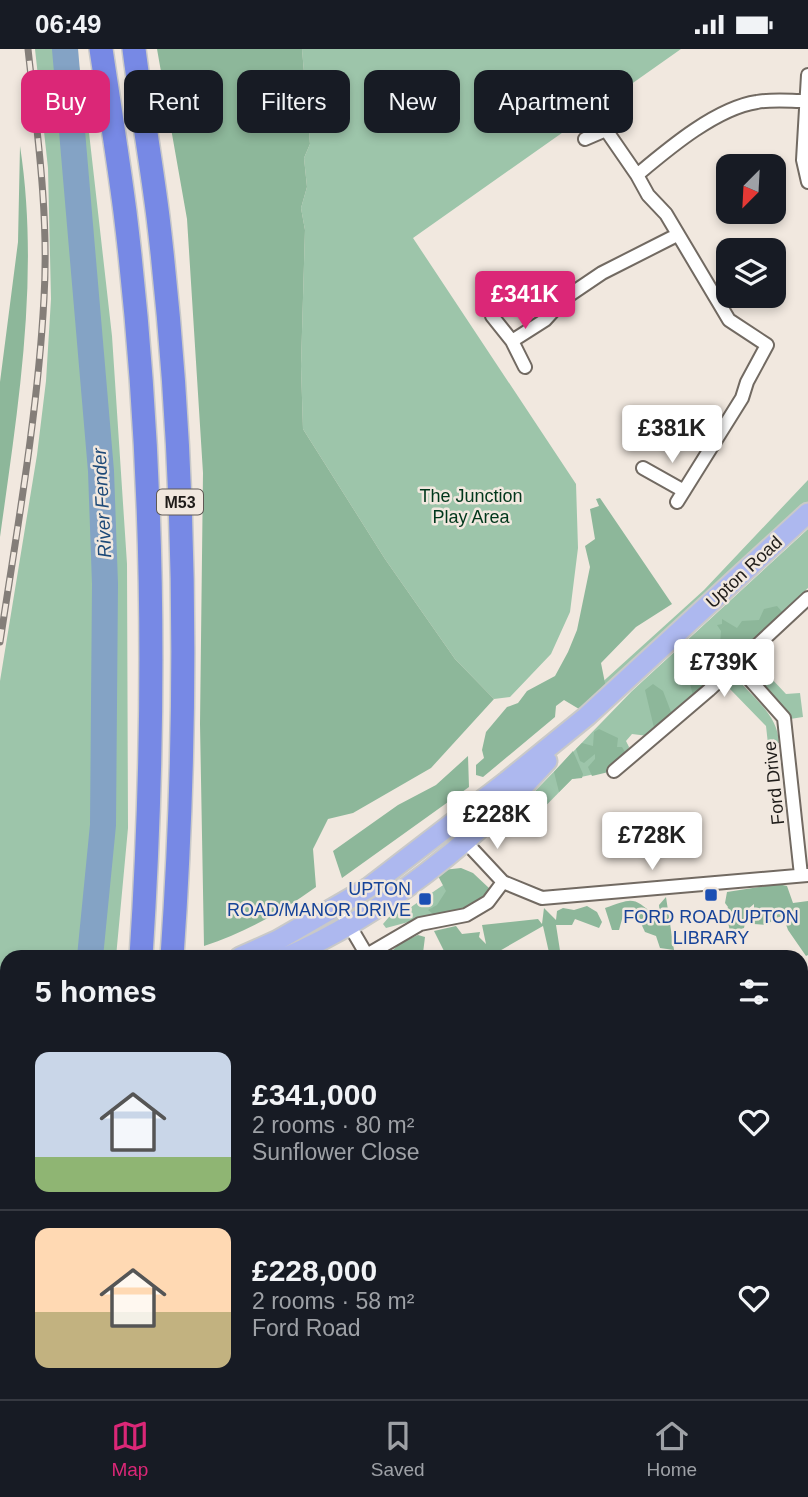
<!DOCTYPE html>
<html lang="en">
<head>
<meta charset="utf-8">
<style>
	:root { --surface:#171b24; --page:#242831; --text:#f1f3f6; --muted:#9ea1a6; --line:#363941; --accent:#db2777 }
	body { margin:0; font-family:Arial,sans-serif; background:var(--page); color:var(--text); height:100vh; display:flex; flex-direction:column; font-size:26px; white-space:nowrap }
	* { box-sizing:border-box; margin:0 }
	p { font-size:23px; color:var(--muted) }
	.icon { flex:none; width:38px; height:38px; fill:none; stroke:currentColor; stroke-width:2; stroke-linecap:round; stroke-linejoin:round }
	.map { position:relative; flex:1; overflow:hidden }
	.details { position:absolute; left:0px; top:901px; width:808px; height:450px; display:flex; flex-direction:column; background:var(--surface); border-radius:21px 21px 0 0; box-shadow:0 4px 10px #0003 }
	.details>* { flex:none }
	.top-card { position:absolute; left:21px; top:21px; width:766px; height:63px; display:flex; gap:14px }
	.needle { width:46px; rotate:204deg }
	.tools { position:absolute; left:716px; top:105px; display:grid; gap:14px }
	.tools a { display:grid; place-items:center; width:70px; height:70px; border-radius:14px; background:var(--surface); box-shadow:0 4px 10px #0003; font-size:35px }
	.price { position:absolute; translate:-50% -60px; padding:0 16px; border-radius:7px; background:#fff; color:#222; font-size:23px; line-height:46px; filter:drop-shadow(0 2px 4px #0008) }
	.price::after { content:''; position:absolute; left:50%; top:42px; width:21px; height:16px; margin-left:-10px; background:inherit; clip-path:polygon(0 0,100% 0,50% 100%) }
	.price.on { background:var(--accent); color:#fff }
	ul { padding:0; list-style:none }
	li { display:flex; align-items:center; gap:21px; height:175px; padding:0 35px }
	li+li { border-top:2px solid var(--line) }
	li span { display:grid; place-items:center; flex:none; width:196px; height:140px; border-radius:14px; color:#555 }
	li>.icon { margin-inline-start:auto }
	span .icon { width:84px; height:84px; fill:#fffc; stroke-width:1 }
	li b { font-size:30px }
	h2 { display:flex; justify-content:space-between; align-items:center; height:84px; padding:0 35px; font-size:30px }
	.tag { padding:0 24px; border-radius:14px; background:var(--surface); box-shadow:0 4px 10px #0003; font-size:24px; line-height:63px }
	.tag.on { background:var(--accent); color:#fff }
	.status { display:flex; justify-content:space-between; align-items:center; height:49px; padding:0 35px; background:var(--surface); direction:ltr }
	.status svg { height:19px; fill:currentColor }
	.tab-bar { display:flex; justify-content:space-around; align-items:center; height:98px; border-top:2px solid var(--line); background:var(--surface); font-size:19px; color:var(--muted) }
	.tab-bar a { display:grid; justify-items:center; gap:4px }
	.tab-bar .on { color:var(--accent) }
	.map>svg:first-child { display:block }
</style>
</head>
<body>
<div class="status"><b>06:49</b><svg viewBox="0 0 49 12"><path d="M0 12V9h3v3zM5 12V6h3v6zM10 12V3h3v9zM15 12V0h3v12zM26 1h20v11H26zM47 4h2v5h-2z"/></svg></div>
<div class="map">
<svg width="808" height="1350" viewBox="0 0 808 1350">
	<rect width="100%" height="100%" fill="#f1e8df"/>
	<path fill="#9dc5aa" d="M35,0H76L86,57L112,287L127,515L128,779L116,908H7V1344H57L55,1350H0V632L37,406L46,332L51,250L48,119Z
		M302,0H681L413,189L576,435L578,499L570,563L551,605L510,648L494,650L455,610L385,510L303,380L301,317L305,181L301,159L307,138L304,109L310,95Z
		M808,431V455L601,642L597,638L704,541Z
		M808,480V539L694,651L648,687L632,685L626,692L629,698L622,719L572,730L522,781L508,770L632,642Z
		M753,610L786,645L800,644L803,668L790,670L746,617Z
		M734,634H741C757,652 778,668 779,694L768,695L766,677L729,639Z
		M455,828L461,859L386,879L383,875L389,868L411,858Z"/>
	<path fill="#8db79a" d="M157,0H302L310,95L304,109L307,138L301,159L305,181L301,317L303,380L385,510L455,610L494,650L431,719L353,764L328,770L313,800L316,838C280,864 246,883 204,897L200,675L203,424L187,170Z
		M20,97C40,227 18,358 0,488V333L18,193Z
		M600,449L672,555L636,578L601,614L606,639L579,660L564,651L556,657L555,668L483,728L476,726V716L484,709L482,701L486,683L507,658L518,654L527,642L555,627L568,603L577,581L590,518L585,497L595,490L590,460L599,457L596,450Z
		M777,557L783,564L730,615L731,606L722,605L725,598L720,596L721,582L717,576L722,575V570L737,579L742,572L759,571L764,560Z
		M697,597L712,606L715,621L720,625L694,651L686,618L690,598Z
		M653,635L663,642L673,668L655,683L645,641Z
		M599,680L618,689L617,698H622L625,703L621,720L592,727L588,718L595,710V705L584,714L580,712L576,700L582,694L593,697L594,683Z
		M573,702L583,725L582,729L572,730L559,743L554,723Z
		M468,707L469,738L342,829L333,802L398,756L436,736Z
		M461,819L473,824L490,840C480,858 455,863 437,868L428,861L437,856L446,842L438,827L443,821Z
		M778,835L787,837L793,854L808,852V906L806,907L788,881L783,867L775,869L767,876L754,875V855L748,860L744,879L730,883L726,862L728,858L725,854L727,843Z
		M666,848L674,901L660,899L656,887L645,883L636,864L624,863L619,881H612L605,859C633,849 633,847 655,867H660L659,856Z
		M587,857L597,863L602,873L599,879L575,870L572,876H556L561,908H550L543,877L489,908H447L434,882L456,877L462,885L480,883L479,888L486,895L482,876L538,870L542,875L544,859L556,871L557,862L563,859L574,861Z
		M418,886L425,888L423,904L429,908H377L378,902L393,901L400,894Z"/>
	<g fill="none" stroke-linecap="round" stroke-linejoin="round">
		<path stroke="#84a3c5" stroke-width="26" d="M65,0L101,422L105,535L103,776L90,908
			M146,1350L147,1344"/>
		<g stroke="#726a62" stroke-width="16">
			<path id="street" d="M808,26L803,111L808,133
				M585,90L606,81L637,126
				M492,267L512,292L525,318
				M512,292L545,271L565,249L602,224L677,186
				M643,419L684,442
				M677,453L742,349L747,333L767,296L729,271L666,165L648,146L637,126C668,100 716,59 757,53C772,50 790,52 806,52
				M736,615L784,669L801,826
				M614,722L709,641L808,549
				M461,788L503,833L542,849L808,826
				M338,857L368,908
				M367,906L420,875L466,866L488,853L503,833
				M522,1344L524,1350
				M355,1350L357,1344"/>
		</g>
		<g stroke="#c9c9c8" stroke-width="23">
			<path id="primary" d="M240,908L278,891L368,839L507,732L587,667L808,464
				M286,908C382,867 477,790 547,712
				M0,979L7,978
				M0,997L7,996"/>
		</g>
		<g stroke="#c9c9c8" stroke-width="26">
			<path id="highway" d="M101,0C109,54 118,108 125,163C155,409 157,661 141,908
				M134,0C141,56 151,112 158,168C187,412 189,663 172,908
				M78,1350L79,1344
				M108,1350L110,1344"/>
		</g>
		<use href="#street" stroke="#fff" stroke-width="12"/>
		<use href="#primary" stroke="#adb8ef" stroke-width="19"/>
		<use href="#highway" stroke="#7789e5" stroke-width="23"/>
		<g stroke="#847e79" stroke-width="7">
			<path id="rail" d="M0,593C17,481 38,362 44,249C49,166 37,82 28,0"/>
		</g>
		<use href="#rail" stroke="#f1e8df" stroke-width="4.5" stroke-dasharray="13" stroke-linecap="butt"/>
	</g>
	<g fill="#1a4fb4" stroke="#f1e8df" stroke-width="2.5">
		<rect x="704" y="839" width="14" height="14" rx="3.5"/>
		<rect x="418" y="843" width="14" height="14" rx="3.5"/>
	</g>
	<g text-anchor="middle" dominant-baseline="central" stroke-width="5" stroke-linejoin="round" paint-order="stroke">
		<rect fill="#f1e8df" stroke="#5e5954" stroke-width="2" x="157" y="440.5" width="46" height="25" rx="5"/>
		<g font-size="16" font-weight="bold" fill="#1f1c19">
			<text x="180" y="453">M53</text>
		</g>
		<g font-size="18" fill="#00371b" stroke="#f1e8df">
			<text x="471" y="447">The Junction<tspan x="471" dy="21">Play Area</tspan></text>
		</g>
		<g font-size="18" fill="#1f1c19" stroke="#f1e8df">
			<text transform="translate(744 523) rotate(-43)">Upton Road</text>
			<text transform="translate(774 734) rotate(-96)">Ford Drive</text>
		</g>
		<g font-size="18" fill="#164399" stroke="#f1e8df" text-anchor="end">
			<text x="411" y="840">UPTON<tspan x="411" dy="21">ROAD/MANOR DRIVE</tspan></text>
			<text x="711" y="868" text-anchor="middle">FORD ROAD/UPTON<tspan x="711" dy="21">LIBRARY</tspan></text>
		</g>
		<g font-size="19" font-style="italic" fill="#1e4a78" stroke="#f1e8df">
			<text transform="translate(102 454) rotate(-93)">River Fender</text>
		</g>
	</g>
</svg>
<div class="tools">
<a><svg class="needle" viewBox="-14 -14 28 28"><path d="M0-13l5 13h-10z" fill="#e53935"/><path d="M0 13l5-13h-10z" fill="#9ea1a6"/></svg></a>
<a><svg class="icon" aria-label="layers" viewBox="0 0 24 24"><path d="M12 4l9 5-9 5-9-5zM3 14l9 5 9-5"/></svg></a>
</div>
<b class="price on" style="left:525px;top:282px">£341K</b>
<b class="price" style="left:672px;top:416px">£381K</b>
<b class="price" style="left:724px;top:650px">£739K</b>
<b class="price" style="left:497px;top:802px">£228K</b>
<b class="price" style="left:652px;top:823px">£728K</b>
<div class="top-card">
<a class="tag on">Buy</a>
<a class="tag">Rent</a>
<a class="tag">Filters</a>
<a class="tag">New</a>
<a class="tag">Apartment</a>
</div>
<section class="details">
<h2>5 homes<svg class="icon" aria-label="filters" viewBox="0 0 24 24"><path d="M4 7h16M4 17h16"/><circle cx="9" cy="7" r="2"/><circle cx="15" cy="17" r="2"/></svg></h2>
<ul>
<li><span style="background:linear-gradient(#c9d6e8 75%,#8fb573 0)"><svg class="icon" aria-label="home" viewBox="0 0 24 24"><path d="M3 11l9-7 9 7M6 9v11h12V9"/></svg></span><div><b>£341,000</b><p>2 rooms · 80 m²</p><p>Sunflower Close</p></div><svg class="icon" aria-label="heart" viewBox="0 0 24 24"><path d="M12 20l-8-8c-3-5 5-10 8-4 3-6 11-1 8 4z"/></svg></li>
<li><span style="background:linear-gradient(#ffd9b3 60%,#c2b280 0)"><svg class="icon" aria-label="home" viewBox="0 0 24 24"><path d="M3 11l9-7 9 7M6 9v11h12V9"/></svg></span><div><b>£228,000</b><p>2 rooms · 58 m²</p><p>Ford Road</p></div><svg class="icon" aria-label="heart" viewBox="0 0 24 24"><path d="M12 20l-8-8c-3-5 5-10 8-4 3-6 11-1 8 4z"/></svg></li>
</ul>
</section>
</div>
<nav class="tab-bar">
<a class="on"><svg class="icon" aria-label="map" viewBox="0 0 24 24"><path d="M3 6l6-2 6 2 6-2v14l-6 2-6-2-6 2zM9 4v14M15 6v14"/></svg>Map</a>
<a><svg class="icon" aria-label="saved" viewBox="0 0 24 24"><path d="M7 4h10v16l-5-4-5 4z"/></svg>Saved</a>
<a><svg class="icon" aria-label="home" viewBox="0 0 24 24"><path d="M3 11l9-7 9 7M6 9v11h12V9"/></svg>Home</a>
</nav>
</body>
</html>
